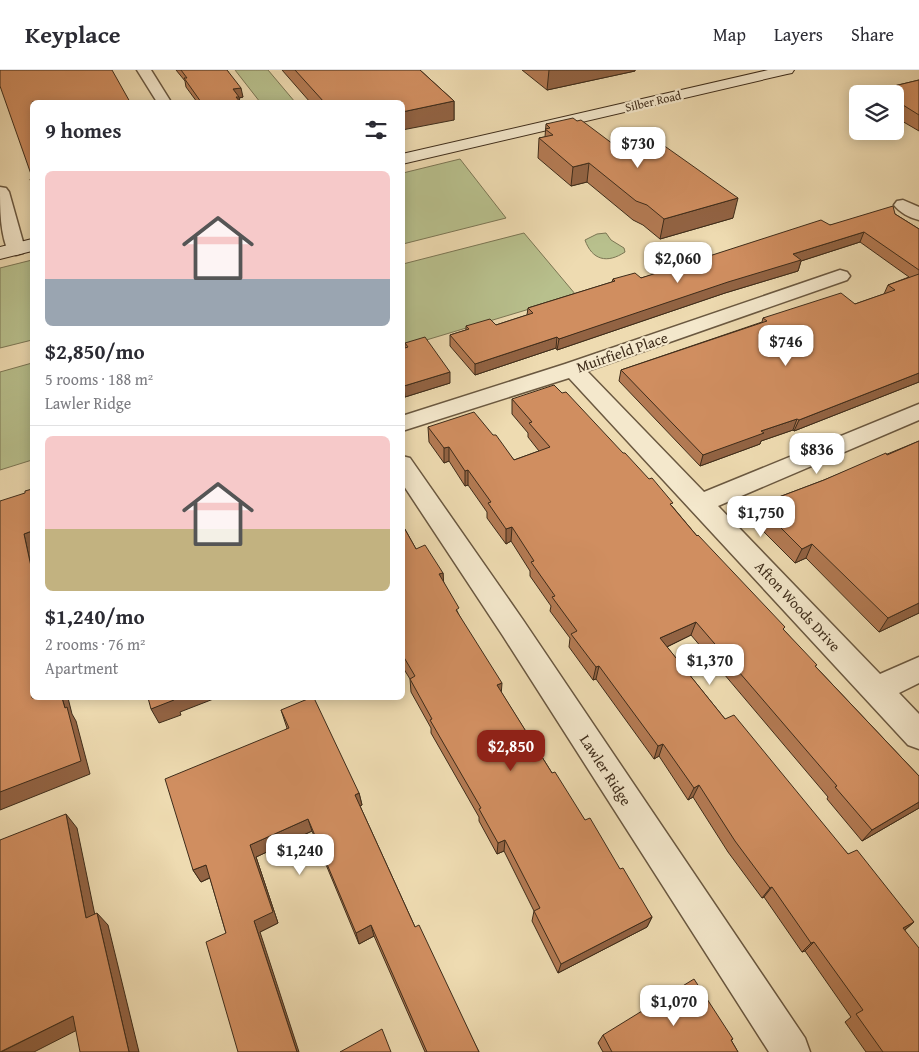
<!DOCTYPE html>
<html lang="en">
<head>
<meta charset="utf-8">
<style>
	:root { --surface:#fff; --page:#f7f7f7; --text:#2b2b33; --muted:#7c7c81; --line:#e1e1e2; --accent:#8f2418 }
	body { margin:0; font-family:"Gentium Book Plus",serif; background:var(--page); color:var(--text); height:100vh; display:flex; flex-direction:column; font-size:19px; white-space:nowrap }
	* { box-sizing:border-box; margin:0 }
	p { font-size:16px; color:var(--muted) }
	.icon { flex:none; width:28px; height:28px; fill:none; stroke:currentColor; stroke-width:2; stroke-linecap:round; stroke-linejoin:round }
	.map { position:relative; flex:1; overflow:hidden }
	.side { position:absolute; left:30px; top:30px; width:375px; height:600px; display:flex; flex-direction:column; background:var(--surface); border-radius:8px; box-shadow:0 2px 12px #0003 }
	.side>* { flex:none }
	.controls { position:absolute; left:849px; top:15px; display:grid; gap:10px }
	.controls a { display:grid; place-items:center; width:55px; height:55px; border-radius:8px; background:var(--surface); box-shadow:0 2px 12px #0003; font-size:25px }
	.price { position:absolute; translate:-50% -42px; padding:0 11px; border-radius:10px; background:#fff; color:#222; font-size:16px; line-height:32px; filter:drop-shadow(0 1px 2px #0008) }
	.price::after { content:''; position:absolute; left:50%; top:30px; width:15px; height:11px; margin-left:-8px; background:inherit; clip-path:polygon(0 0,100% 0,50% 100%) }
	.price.active { background:var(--accent); color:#fff }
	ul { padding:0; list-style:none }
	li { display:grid; align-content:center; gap:10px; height:265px; padding:0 15px }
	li+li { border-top:1px solid var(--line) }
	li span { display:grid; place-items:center; height:155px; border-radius:8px; color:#555 }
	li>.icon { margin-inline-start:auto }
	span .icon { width:90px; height:90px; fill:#fffc; stroke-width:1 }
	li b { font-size:21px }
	h2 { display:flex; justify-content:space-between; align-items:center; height:60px; padding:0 15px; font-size:21px }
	header { display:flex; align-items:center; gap:30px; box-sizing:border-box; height:70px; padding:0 25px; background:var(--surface); border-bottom:1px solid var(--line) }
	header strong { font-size:24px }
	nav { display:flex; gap:28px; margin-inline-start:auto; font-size:18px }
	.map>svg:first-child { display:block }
</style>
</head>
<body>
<header>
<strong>Keyplace</strong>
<nav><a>Map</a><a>Layers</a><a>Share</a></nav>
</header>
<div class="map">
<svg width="919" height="982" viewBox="0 0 919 982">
	<rect width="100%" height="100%" fill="#eedbb1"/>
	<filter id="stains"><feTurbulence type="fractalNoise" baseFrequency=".004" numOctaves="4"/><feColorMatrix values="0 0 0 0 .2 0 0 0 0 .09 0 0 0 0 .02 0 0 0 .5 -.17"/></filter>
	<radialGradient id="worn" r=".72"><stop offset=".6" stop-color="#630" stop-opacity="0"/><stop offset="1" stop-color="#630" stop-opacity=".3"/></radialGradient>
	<path fill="#b8c08d" stroke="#7b7654" d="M235,0H268L295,32H260Z
		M460,89L506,148L403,174V103Z
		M524,163L576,225L403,277V194Z
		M606,163L611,170L624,178L625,182C607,194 592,190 585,170L597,164Z
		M32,190V270L0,278V198Z
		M32,293V390L0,400V302Z"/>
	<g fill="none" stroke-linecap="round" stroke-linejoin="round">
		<g stroke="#6a5840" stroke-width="3">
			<path id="street" d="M137,0H151L171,32H157Z
				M0,117L6,118L9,122L25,179L23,183L16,185L9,183C0,165 0,138 0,117Z
				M903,130L919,137V150C910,148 899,142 894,135L897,131Z
				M840,200L847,202L850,206L847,210L587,301L704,422L919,334V350L718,436L880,604L919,587V613L899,623L919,644V679L908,675L569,308L402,361V346L565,294Z
				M402,386L410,388L523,550L805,968L810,982H769L503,566L402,413Z"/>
		</g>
		<g stroke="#3e2c1a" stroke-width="2">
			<path id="secondary" d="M768,0H794L792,3L787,4L402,94V84Z
				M32,169V181L0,189V177Z"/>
		</g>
		<use href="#street" fill="#f4e8cc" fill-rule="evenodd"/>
		<use href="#secondary" fill="#f4e8cc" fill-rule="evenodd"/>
	</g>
	<path fill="#b37a53" stroke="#3e2c1a" d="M176,0H227L243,27L239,28L240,32H197L186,17L185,11Z
		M282,0H420L454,31V50L402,32H310Z
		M522,0H635V1L547,20Z
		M919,10V61L895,47V24H879L880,21L893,19L894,16Z
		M577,51L613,74L733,148L660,169L643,155L633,150L587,112L571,116L538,88L539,68L545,67L546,54Z
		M895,144L919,159V312L794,361L793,360L761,371L760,374L700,396L619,311L621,300L762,252L763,248L855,234L884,224L888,215L909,207L860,172L801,191L798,201L725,223L557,280L556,278L475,305L450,276V265L466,260V256L496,255L527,245L528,238L612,212L613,209L641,208L830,155Z
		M405,273L450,313L405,327L402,324V279L405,278Z
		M512,329L672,436L697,466L784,560L816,597L919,706V738L862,771L827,729L828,727L691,565L667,577L725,649L848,784L914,852L905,860L919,982H866L845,952L851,947L805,881L802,882L764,827L762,828L728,782L693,727L688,730L659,686L654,689L596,609L593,610L569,577L570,568L550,541L551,536L530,506V501L511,471L506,474L487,448V442L468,415L465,416L449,391L444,393L429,372L428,357L493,365L514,390L539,381L528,367V363L512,344Z
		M919,371V543L879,562L806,488L795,493L762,460L767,447L765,445L771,430L824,410Z
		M402,454L416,479L443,503V511L459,545L501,622L552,703L652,847L647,857L558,903L532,851L534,841L504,781L497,784L479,751V747L431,663V658L411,622L410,609L402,596Z
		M281,640L359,723L362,735L360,736L415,857L479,982H425L374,866L359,874L312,761L256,787L278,853L260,862L226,863L210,808L201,812L193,800L287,658Z
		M603,965L733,969L731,970L738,982H603L598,973Z"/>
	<path fill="#926343" stroke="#3e2c1a" d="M549,0H635V1L547,20Z
		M241,18L243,27L239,28L240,32H237L233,19Z
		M454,31V50L402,60V42Z
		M589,93L587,112L571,116L573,97Z
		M738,128L733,148L660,169L664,149Z
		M864,162L860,172L801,191L798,201L725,223L557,280L559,269L793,184Z
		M557,267L556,278L475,305V294Z
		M450,302V313L405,327L404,316Z
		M919,303V312L794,361L799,350Z
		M797,349L793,360L761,371L760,374L700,396L703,385L761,361Z
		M449,377V391L444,393V378Z
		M468,400V415L465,416V401Z
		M512,457L511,471L506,474V459Z
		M32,461V501L24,464Z
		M812,474L806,488L795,493L802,479Z
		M443,503L444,517L439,504Z
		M919,533V543L879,562L888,548Z
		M696,552L691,565L656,582L660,568Z
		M599,596L596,609L593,610L596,597Z
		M502,613L501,626L497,615Z
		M62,628H68L72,644L76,651L90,704L0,740V722L65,638Z
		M174,628H216L180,642L181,645L159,653L151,639Z
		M663,674L659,686L654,689L658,676Z
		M699,715L693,727L688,730L694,718Z
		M359,723L362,735L358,737L355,725Z
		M919,732V738L862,771L872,760Z
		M66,744L77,758L98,860L86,848Z
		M308,749L312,761L256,787L278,853L260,862L299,982H297L254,851L250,775Z
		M505,770L504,781L497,784L498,773Z
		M206,795L213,806L201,812L193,800Z
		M772,817L764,827L762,828L770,818Z
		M97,843L108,855L139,982H129Z
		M652,847L647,857L558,903L561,894Z
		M914,852L902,862L903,858Z
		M371,855L374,866L359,874L356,863Z
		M814,872L805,881L802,882L811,873Z
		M73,946L85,956L34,982H1Z"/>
	<path fill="#d08e60" stroke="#3e2c1a" d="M0,0H112L130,32H32V107L0,16Z
		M181,0H227L241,18L233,19L239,27H236L240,32H201L184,8H187Z
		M295,0H420L454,31L402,42V32H324Z
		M919,10V45L895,30V24H884L880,21L898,18L894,16Z
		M573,48L577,51L581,50L613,74L649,65L738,128L664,149L647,135L636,131L589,93L573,97L539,68L553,65L545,59L550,58L546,54Z
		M32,108V116L30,109Z
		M893,136L895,144L919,159V200L864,162L793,184L801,190L728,212L559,269L557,267L475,294L450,265L469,259L466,256L490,249L496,255L533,243L528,238L615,211L613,209L635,203L641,208L821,150L830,155Z
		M919,204V303L799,350L797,349L761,361L764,363L703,385L621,300L767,251L763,248L841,223L855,234L895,220L888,215Z
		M425,267L450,302L404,316L402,314V279L408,277L405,273Z
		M554,315L562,323L566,322L623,383H625L649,409L652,408L673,433L670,434L697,466L698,465L785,557L783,559L817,595L815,596L919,706V732L872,760L835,717L837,716L696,552L660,568L725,649L734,645L848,784L857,780L914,852L903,858L919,878V982H883L856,944L863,940L814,872L811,873L772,817L770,818L735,771L699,715L694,718L663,674L658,676L599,596L596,597L571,564L577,561L552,527L555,526L531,492L534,491L512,457L506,459L488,433L491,432L468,400L465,401L449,377L444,378L428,357L474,342L493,365H496L514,390L550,377L529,353L532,352L512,329Z
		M919,371V533L888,548L812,474L802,479L768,445L780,440L771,430L824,410L886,383L887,385Z
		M32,419V461L24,464L32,501V628H62L65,638L67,637L81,691L0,722V431L25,423V421Z
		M402,454L416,479L425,475L443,503L439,504L459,538L456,540L502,613L497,615L552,703L555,702L585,750L590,748L620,799L623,798L652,847L561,894L534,841L540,838L505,770L498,773L479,739L481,738L430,650L432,649L410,609L415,606L402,584Z
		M148,628H174V630L151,639Z
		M310,628H314L359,723L355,725L415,857L419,855L479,982H427L371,855L356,863L308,749L250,775L273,842L254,851L297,982H238L206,872L226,863L206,795L193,800L165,709L289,658L281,640Z
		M66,744L86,848L97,843L129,982H80L73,946L0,982V770Z
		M694,909L733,969L731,970L738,982H612L603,965Z
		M382,959L391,982H340Z"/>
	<g text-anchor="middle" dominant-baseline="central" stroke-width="4.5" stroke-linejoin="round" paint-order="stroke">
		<g font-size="12" fill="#3e2c1a" stroke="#f4e8cc">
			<text transform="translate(653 31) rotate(-13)">Silber Road</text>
		</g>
		<g font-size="15" fill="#3e2c1a" stroke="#f4e8cc">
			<text transform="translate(622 282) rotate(-19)">Muirfield Place</text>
			<text transform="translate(798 536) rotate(47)">Afton Woods Drive</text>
			<text transform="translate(606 700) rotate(57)">Lawler Ridge</text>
		</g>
	</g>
	<rect width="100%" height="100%" filter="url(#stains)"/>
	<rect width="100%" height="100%" fill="url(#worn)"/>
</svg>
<div class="controls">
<a><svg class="icon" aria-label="layers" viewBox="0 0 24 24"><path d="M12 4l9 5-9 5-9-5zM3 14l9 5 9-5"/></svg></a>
</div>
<b class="price" style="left:638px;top:99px">$730</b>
<b class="price" style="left:678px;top:214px">$2,060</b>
<b class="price" style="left:786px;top:297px">$746</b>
<b class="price" style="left:817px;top:405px">$836</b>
<b class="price" style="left:761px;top:468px">$1,750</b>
<b class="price" style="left:710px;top:616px">$1,370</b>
<b class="price active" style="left:511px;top:702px">$2,850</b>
<b class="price" style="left:300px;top:806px">$1,240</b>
<b class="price" style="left:674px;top:957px">$1,070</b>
<section class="side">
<h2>9 homes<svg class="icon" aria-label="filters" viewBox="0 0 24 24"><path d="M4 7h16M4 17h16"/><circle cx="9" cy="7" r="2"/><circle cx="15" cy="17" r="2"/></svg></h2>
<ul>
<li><span style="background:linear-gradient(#f6c9c9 70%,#9aa5b1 0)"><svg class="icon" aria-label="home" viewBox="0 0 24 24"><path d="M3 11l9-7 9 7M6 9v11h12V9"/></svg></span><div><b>$2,850/mo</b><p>5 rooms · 188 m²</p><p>Lawler Ridge</p></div></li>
<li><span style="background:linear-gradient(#f6c9c9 60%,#c2b280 0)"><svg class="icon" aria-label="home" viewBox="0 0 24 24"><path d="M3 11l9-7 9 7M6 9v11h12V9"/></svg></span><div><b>$1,240/mo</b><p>2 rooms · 76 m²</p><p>Apartment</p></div></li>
</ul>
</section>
</div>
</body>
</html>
